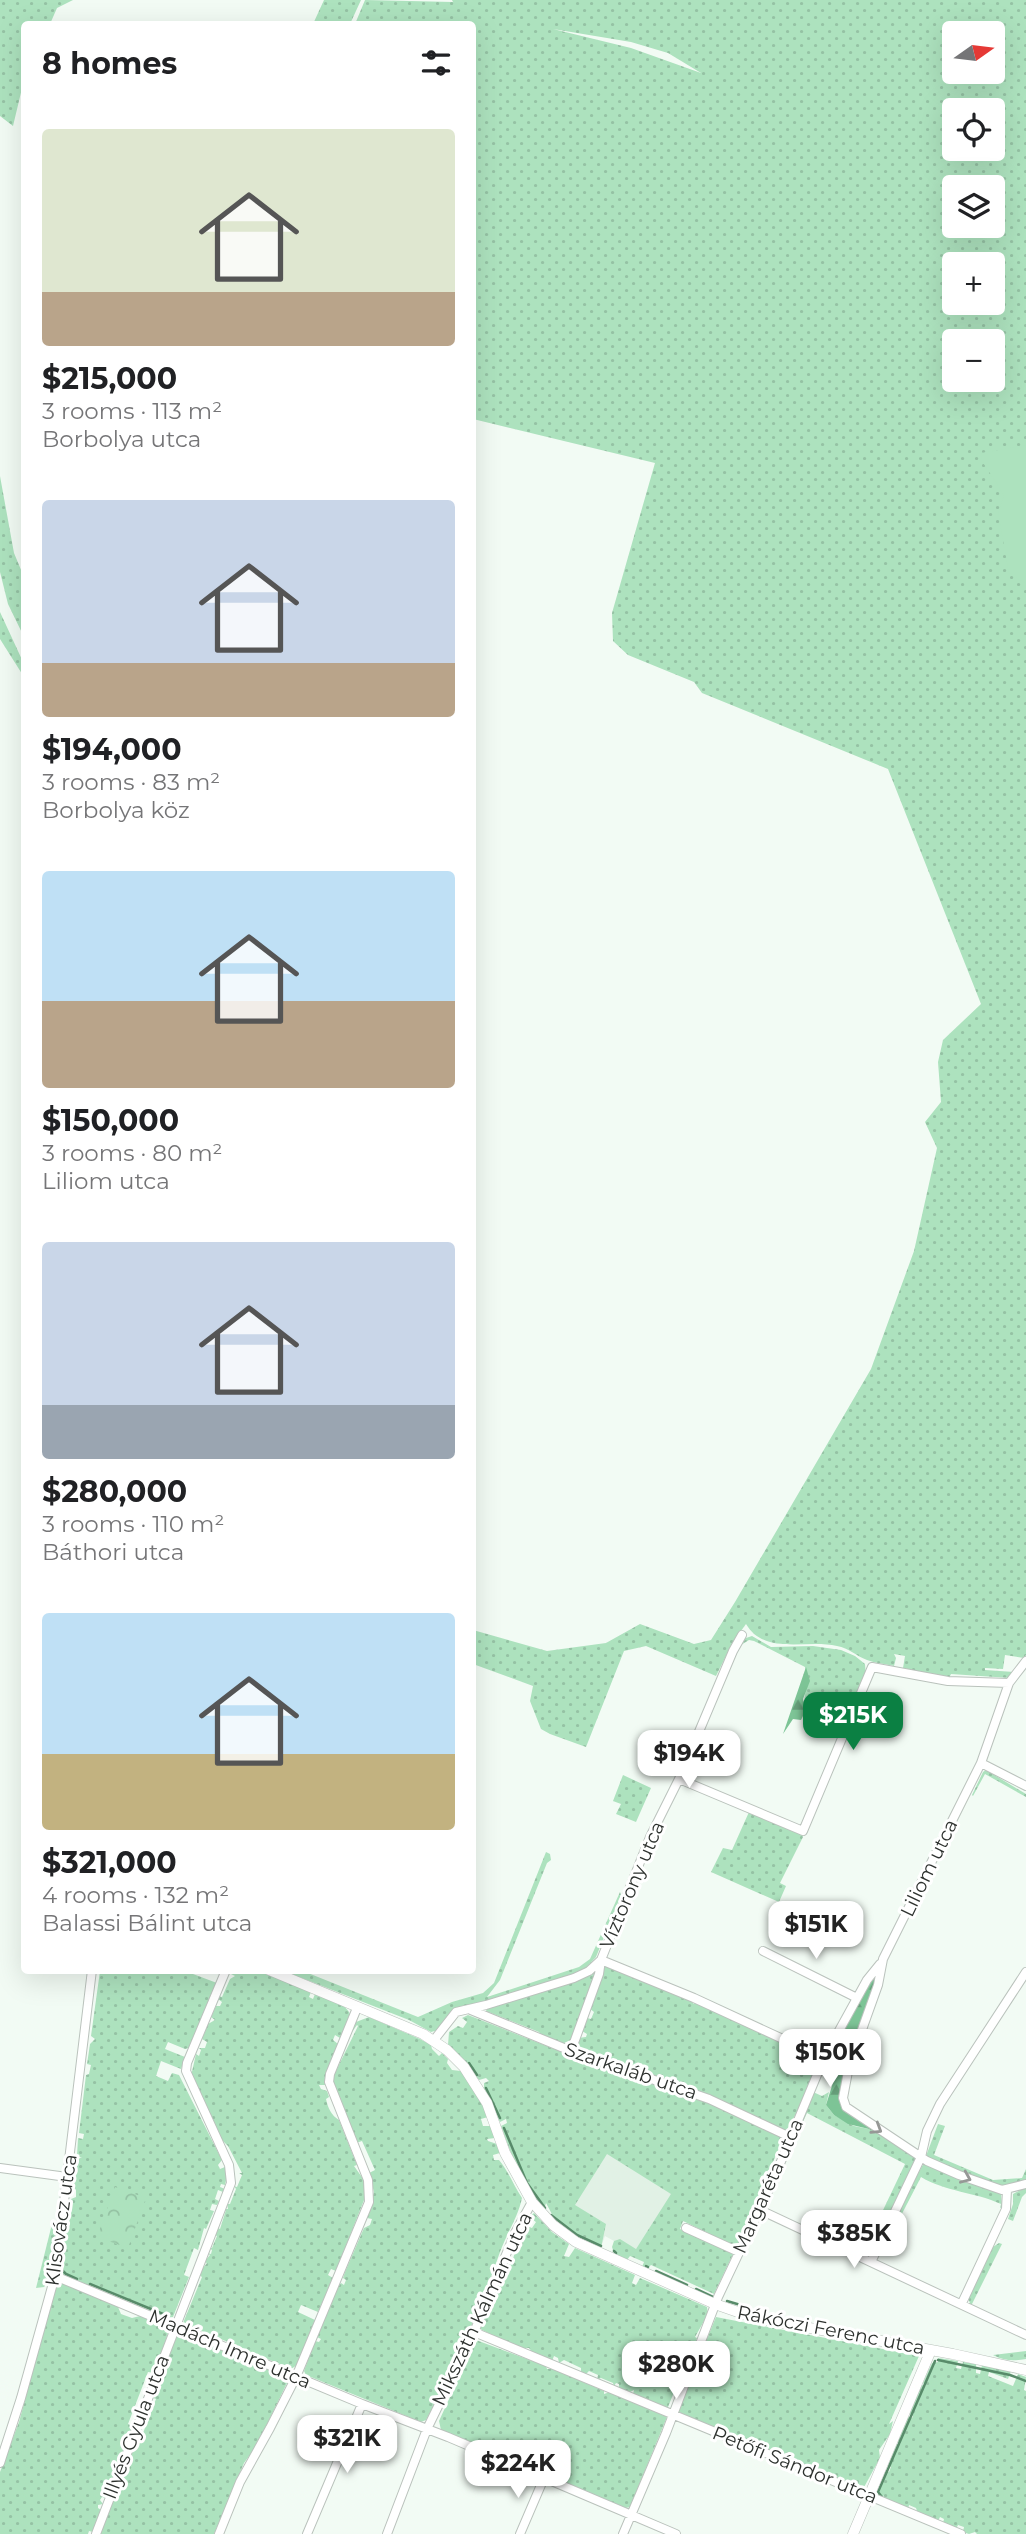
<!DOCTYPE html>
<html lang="en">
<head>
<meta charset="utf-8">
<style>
	:root { --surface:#fff; --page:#f2f2f2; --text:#202124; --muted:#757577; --accent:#0b8043 }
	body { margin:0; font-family:Montserrat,sans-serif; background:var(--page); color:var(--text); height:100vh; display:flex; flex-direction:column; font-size:26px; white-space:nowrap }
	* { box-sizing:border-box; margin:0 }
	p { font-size:23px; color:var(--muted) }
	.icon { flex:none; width:38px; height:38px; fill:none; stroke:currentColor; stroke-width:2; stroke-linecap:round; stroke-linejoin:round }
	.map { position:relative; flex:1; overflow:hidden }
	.drawer { position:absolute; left:21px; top:21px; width:455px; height:1953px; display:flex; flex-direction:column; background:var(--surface); border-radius:7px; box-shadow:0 7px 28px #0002 }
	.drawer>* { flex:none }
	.needle { width:46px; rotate:76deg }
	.fabs { position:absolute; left:942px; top:21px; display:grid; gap:14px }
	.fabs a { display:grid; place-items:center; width:63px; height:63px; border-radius:7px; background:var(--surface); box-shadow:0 7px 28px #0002; font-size:35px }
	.price { position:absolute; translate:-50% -60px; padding:0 16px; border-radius:14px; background:#fff; color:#222; font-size:23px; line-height:46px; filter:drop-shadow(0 2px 4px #0008) }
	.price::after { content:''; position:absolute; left:50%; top:42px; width:21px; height:16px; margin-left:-10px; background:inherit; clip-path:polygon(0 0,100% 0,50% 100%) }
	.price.active { background:var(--accent); color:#fff }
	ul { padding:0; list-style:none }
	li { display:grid; align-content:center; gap:14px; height:371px; padding:0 21px }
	li span { display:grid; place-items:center; height:217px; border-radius:7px; color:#555 }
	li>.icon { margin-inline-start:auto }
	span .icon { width:126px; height:126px; fill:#fffc; stroke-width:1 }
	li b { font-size:30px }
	h2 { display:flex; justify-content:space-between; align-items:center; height:84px; padding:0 21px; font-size:30px }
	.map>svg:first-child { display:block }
</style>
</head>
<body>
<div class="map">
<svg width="1026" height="2534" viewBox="0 0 1026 2534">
	<defs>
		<pattern id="grass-dots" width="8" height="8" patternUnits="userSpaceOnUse" patternTransform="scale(1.75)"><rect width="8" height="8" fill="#ade2be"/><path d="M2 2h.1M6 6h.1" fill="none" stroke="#95c2a4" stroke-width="1.8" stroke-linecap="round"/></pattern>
		<pattern id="forest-firs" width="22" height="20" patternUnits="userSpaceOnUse" patternTransform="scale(1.75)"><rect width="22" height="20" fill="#7dc496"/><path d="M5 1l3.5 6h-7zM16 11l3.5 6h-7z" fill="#67a07b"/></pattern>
		<pattern id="park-crowns" width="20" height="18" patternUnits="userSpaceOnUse" patternTransform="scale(1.75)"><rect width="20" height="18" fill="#ade2be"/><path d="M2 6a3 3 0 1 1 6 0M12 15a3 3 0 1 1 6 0" fill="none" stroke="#95c2a4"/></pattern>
	</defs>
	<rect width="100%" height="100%" fill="#f2fbf4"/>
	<path fill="#e1f1e5" d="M547,2136L704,2151L636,2249H613L614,2241L605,2236L602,2244L541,2169Z"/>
	<path fill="url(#grass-dots)" fill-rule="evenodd" d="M0,0H73L57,8L50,24H24V80L13,126L0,116Z
		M324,0H361L350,24H313Z
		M365,0L453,2L452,0H1026V1655L1024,1658L1005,1655L1003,1669L985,1668V1670L1014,1672L1010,1678L951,1674L949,1678L903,1668L905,1656L894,1654L896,1658L894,1666C886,1664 875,1663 867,1660C856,1656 849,1648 837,1646C806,1639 765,1656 746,1624L733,1642L716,1676L646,1646L624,1651L586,1747L550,1734L541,1729L530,1701L533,1686L473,1664V1630L547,1651L606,1643L640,1624L694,1644L711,1640L735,1602L871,1369L914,1251L937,1148L925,1122L941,1102L938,1062L943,1040L981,1004L888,769L702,693L694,682L628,655L613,641L612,613L655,463L473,419L472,24H355ZM553,29L631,42L668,53L701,73L631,48ZM954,33H992V72H954ZM954,110H992V149H954ZM954,187H992V226H954ZM954,264H992V303H954ZM954,341H992V380H954Z
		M0,476L14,553L24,577V637L8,604L0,572Z
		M0,612L24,664V677L0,639Z
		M752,1636L771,1647L813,1646L841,1650L855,1656L865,1664L866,1678L846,1726L805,1710C802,1691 811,1686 805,1667L754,1641L749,1640L741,1645L743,1639Z
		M986,1770L1026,1794V1797L985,1774L973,1796L972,1795L983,1772Z
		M623,1775L651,1788L636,1822L616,1814L621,1804L613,1801Z
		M749,1812L801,1833L803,1837L780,1883L786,1886L779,1902L711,1872L723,1848L732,1850Z
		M546,1852L550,1854L551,1860L547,1863L500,1980L487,1997L579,1967L590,1959L620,1892L621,1895L596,1957L583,1971L486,2002L462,2006L451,2012L438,2030L431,2032L409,2020L284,1971H303L418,2017L452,2002L483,1993L494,1983Z
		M604,1965L690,2000L694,2004L695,2002L818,2060L800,2106L786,2132L575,2049L578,2038L586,2037L587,2034L582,2031L587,2018L591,2019L594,2012L589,2008Z
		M598,1968L571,2045L566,2042L563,2044L541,2035L539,2032L486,2011L487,2009Z
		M100,1971H194L193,1974L217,1983L189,2048L185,2049L168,2042L165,2049L185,2057L181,2069L161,2061L156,2076L168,2081L172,2073L179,2075L222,2160L218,2165L220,2169L225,2167L227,2176L225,2185L221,2184L220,2187L225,2189L223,2192L218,2190L215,2199L219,2201L217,2205L212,2204L210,2210L214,2211L206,2229L204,2228L198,2250L194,2248L184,2275L189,2277L173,2317L168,2318L64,2275L59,2268L71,2199L76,2197V2190L72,2185L76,2158H82L77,2156L78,2138L83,2139L84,2134L79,2133L86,2075L89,2074L91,2065L87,2064L90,2044L95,2039L91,2036Z
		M233,1971H258L311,1992L309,1997L313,1999L315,1994C327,1999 345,2002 350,2014L340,2038L335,2035L333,2040L338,2044L325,2075V2085H319L321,2089L327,2091L329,2097L326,2099C328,2108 331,2115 339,2120L357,2165L354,2166L364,2180L366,2195L336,2271L331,2269L328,2275L333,2278L318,2312L301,2305L298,2312L315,2320L297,2365L291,2369L183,2323L202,2277L198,2274L207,2263L204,2262L210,2255L207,2253L211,2254L212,2250L209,2248H212L217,2236L215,2235L218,2228L220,2229L226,2210L222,2215L225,2209H228L227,2204H230L236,2189L234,2186L237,2187L242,2175L239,2173H242L228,2146L221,2139L191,2076L196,2054L199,2056L201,2050L199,2048H205L207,2042L202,2039L208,2024L215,2020L211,2017L216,2006H220L222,2002L218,1999L219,1996L222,1997L230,1979L235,1976L231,1974Z
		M468,2015L572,2056L587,2059L710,2104L712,2102L784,2136L737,2247L683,2221L680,2229L733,2254L714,2294L651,2265L647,2269L642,2267L644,2262L630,2256L627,2260L614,2253L612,2247L614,2241L620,2239L636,2249L671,2194L607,2154L575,2205L606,2224L601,2248L574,2234L554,2218L546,2203L544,2210C524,2185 511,2156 501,2126L507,2123L506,2119L500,2122L484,2090V2083L489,2081L486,2078L479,2080L464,2061L448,2045L449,2032L458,2026L463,2028L467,2022L462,2018Z
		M369,2017L420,2039L431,2045L432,2049L439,2056L442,2053L448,2059L447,2063L452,2070L461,2071L480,2100L488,2117L481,2119L483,2126H492L495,2138L487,2139L488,2141L497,2144L500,2153L493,2155L494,2160H499C509,2172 514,2186 522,2198C518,2217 507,2233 500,2252C480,2309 455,2367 426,2420L421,2422L306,2375L304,2371L315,2341L319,2342L321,2339L317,2337L338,2287L341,2283L344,2285L346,2280L343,2278L345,2272L364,2228L370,2225L372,2219L367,2218L374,2192L369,2173L375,2170L362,2141L356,2143L333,2084V2077L358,2026L357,2025L352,2032L356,2022Z
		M813,2092L822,2096L829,2092L826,2105L834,2115L854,2126L869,2129L918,2159L883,2225L879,2228L875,2227L905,2164L807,2113L802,2124L799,2122Z
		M938,2124L945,2126L934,2155L993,2180L1022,2178L1026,2169V2181L1002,2186L940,2165L926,2156Z
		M924,2163L1001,2193L1002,2207L1000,2208L1001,2204C975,2192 946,2192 921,2177L892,2233L888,2234L899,2213L898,2209Z
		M1026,2187V2193L1022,2197L1013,2221L1008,2219L1013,2204V2194Z
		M534,2213L552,2232L569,2244L564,2256L569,2257L575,2248L635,2275L632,2283L636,2285L640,2278L707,2307L708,2314L695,2337L697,2338L694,2346L690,2348L692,2349L679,2374L680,2377L668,2407H663L633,2394L634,2390L630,2392L619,2388V2384L616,2383L614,2386L613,2383L601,2378L597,2380L598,2375L589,2371L585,2375L581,2373V2368L564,2360L559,2363L558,2358L554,2356L552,2361L533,2353L529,2348H519L480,2329L504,2272L513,2259L522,2227L524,2225L532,2228L536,2222L529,2217Z
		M52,2224L58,2230L48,2281L44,2287L36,2288Z
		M999,2243L1002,2244L971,2306L968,2298L993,2247Z
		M62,2283L118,2307L121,2314L132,2318L140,2316L164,2325L168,2333L155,2373L148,2372L128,2424L134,2427L118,2468H112L114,2474L111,2482H107L111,2484L105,2498L102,2497L100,2500L103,2504L98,2505V2508L101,2510L93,2532L89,2531L88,2534H0V2472L19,2422L56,2286Z
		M716,2317L919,2356L889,2424L893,2421L890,2434L879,2450L880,2458L863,2489L794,2463L795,2458L780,2452L777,2456L767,2452L769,2447L757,2446L749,2439L740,2441L677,2411Z
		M182,2333L242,2357L240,2363L244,2364L248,2359L264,2366L262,2371L264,2372L266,2368L287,2377V2383L257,2445L244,2463L214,2534H100L135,2443L140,2441L156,2399L153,2398L161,2377L164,2378L166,2374L163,2372L176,2335Z
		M476,2340L546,2366L547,2369H553L604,2391V2394L610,2392L667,2417L630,2507L626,2508L441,2430L439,2421Z
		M1026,2351V2359C1014,2361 1004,2361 993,2355Z
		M938,2358L958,2361L956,2368L961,2369L963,2362L976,2364V2373L980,2374L982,2365L1011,2371L1008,2379L989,2372L988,2376L1013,2386L1018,2374L1026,2377L1024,2390L1026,2391V2534H977L975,2532L969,2534L963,2532L964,2527L958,2525L956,2529L943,2523L944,2519L940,2517L938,2521L917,2511L916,2508L909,2505L908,2509L883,2500L884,2495L881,2499L877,2495L885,2470L889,2472L891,2467L888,2465L896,2444H901L897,2442L908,2417L912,2418L913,2416L909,2413L922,2385L926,2386L923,2383L932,2363L938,2362Z"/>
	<path fill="url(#forest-firs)" d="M806,1667L810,1681L803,1699L805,1712L801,1720L793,1719L783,1734Z
		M874,1975L877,1976L859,2026L840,2102L918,2159L869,2129L848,2124L834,2115L826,2105L836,2073L826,2063Z"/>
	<path fill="url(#park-crowns)" d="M115,2187L146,2198L128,2248L97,2237Z"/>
	<path fill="#ade2be" d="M1026,445V584L1009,573L998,513L1004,495L982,461L981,453Z"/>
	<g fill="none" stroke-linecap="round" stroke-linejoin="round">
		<path stroke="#588b6a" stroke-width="2.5" d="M469,2063L477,2075
			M486,2088L500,2118
			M504,2128L527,2183L545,2208
			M551,2215L577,2235L601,2246
			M64,2246L61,2269L66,2274L77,2279
			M614,2251L616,2253
			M646,2266L648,2267
			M656,2271L687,2285
			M90,2284L168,2316
			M696,2289L713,2297
			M727,2301L744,2306
			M938,2360L1010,2375L1026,2381
			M882,2497L878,2492L935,2361"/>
		<g stroke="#bac2bc" stroke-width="10">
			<path id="minor" d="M1026,1661L1009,1683L981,1763L883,1959L878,1985L849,2066L843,2098L846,2107L927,2161L959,2175L1002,2190L1026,2184
				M981,1763L1026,1786
				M679,1779L803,1831L872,1667L948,1681L1009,1683
				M763,1951L857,1998
				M601,1960L694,1998L824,2058
				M471,2010L571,2051L709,2099L790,2137
				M434,2040L456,2012L486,2005L574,1978L589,1971L601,1960L650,1837L679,1779L733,1651L742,1635
				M571,2051L599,1974L601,1960
				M0,2168L67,2177
				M760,2210L1026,2335
				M686,2228L739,2252
				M871,2262L921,2157L927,2131L940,2104L1026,1972
				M55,2276L362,2404L448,2437L676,2534
				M962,2303L1006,2209L1007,2190
				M474,2332L961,2534
				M0,2463L21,2398L55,2276L92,1970
				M96,2534L231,2183L229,2165L186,2071L187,2063L226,1970
				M219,2534L240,2482L270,2428L296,2377L369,2202L368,2180L329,2082L330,2074L357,2008
				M307,2534L362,2404
				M387,2534L427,2429L472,2337L515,2233L532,2202
				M520,2534L544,2478
				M623,2534L666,2433L718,2297L772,2183L824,2058L867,1980L880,1964"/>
		</g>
		<g stroke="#bac2bc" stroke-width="11">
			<path id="tertiary" d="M269,1970L423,2034L447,2050L464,2067L487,2103L505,2153L532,2202L553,2225L576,2242L715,2304L755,2318L953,2354L1026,2370
				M853,2534L931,2350"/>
		</g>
		<use href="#minor" stroke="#fff" stroke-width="8"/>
		<use href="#tertiary" stroke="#fff" stroke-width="10"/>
	</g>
	<defs><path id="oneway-chevron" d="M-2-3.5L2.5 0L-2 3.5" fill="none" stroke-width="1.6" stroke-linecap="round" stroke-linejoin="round" transform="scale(1.75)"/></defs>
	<g stroke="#969896">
		<use href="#oneway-chevron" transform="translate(877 2129) rotate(32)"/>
		<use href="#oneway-chevron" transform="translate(966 2178) rotate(23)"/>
	</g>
	<g text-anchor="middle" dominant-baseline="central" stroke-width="6" stroke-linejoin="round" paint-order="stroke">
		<g font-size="19" fill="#2d312e" stroke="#fff">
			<text transform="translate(929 1868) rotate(-64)">Liliom utca</text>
			<text transform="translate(632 1885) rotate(-67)">Víztorony utca</text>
			<text transform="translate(631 2071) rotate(19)">Szarkaláb utca</text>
			<text transform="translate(768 2186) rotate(-66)">Margaréta utca</text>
			<text transform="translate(61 2220) rotate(-82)">Klisovácz utca</text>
			<text transform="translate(482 2309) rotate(-65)">Mikszáth Kálmán utca</text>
			<text transform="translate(831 2330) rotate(11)">Rákóczi Ferenc utca</text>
			<text transform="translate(230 2349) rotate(23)">Madách Imre utca</text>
			<text transform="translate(136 2427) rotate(-69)">Illyés Gyula utca</text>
			<text transform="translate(795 2465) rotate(22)">Petőfi Sándor utca</text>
		</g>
	</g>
</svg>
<div class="fabs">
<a><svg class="needle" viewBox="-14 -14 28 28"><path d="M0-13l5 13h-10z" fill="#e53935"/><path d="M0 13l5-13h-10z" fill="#757577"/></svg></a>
<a><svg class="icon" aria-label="locate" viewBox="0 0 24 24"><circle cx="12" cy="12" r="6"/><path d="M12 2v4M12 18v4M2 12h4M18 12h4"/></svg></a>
<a><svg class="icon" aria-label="layers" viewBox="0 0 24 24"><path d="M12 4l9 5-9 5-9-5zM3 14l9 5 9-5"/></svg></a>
<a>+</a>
<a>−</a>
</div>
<b class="price active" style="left:853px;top:1752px">$215K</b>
<b class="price" style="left:689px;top:1790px">$194K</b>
<b class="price" style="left:816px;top:1961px">$151K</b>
<b class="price" style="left:830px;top:2089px">$150K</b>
<b class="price" style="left:854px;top:2270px">$385K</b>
<b class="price" style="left:676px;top:2401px">$280K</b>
<b class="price" style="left:347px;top:2475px">$321K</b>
<b class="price" style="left:518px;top:2500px">$224K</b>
<section class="drawer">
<h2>8 homes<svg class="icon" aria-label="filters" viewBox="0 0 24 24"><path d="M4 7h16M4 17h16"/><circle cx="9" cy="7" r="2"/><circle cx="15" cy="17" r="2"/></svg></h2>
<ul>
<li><span style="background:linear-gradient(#dfe7d0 75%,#b9a48a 0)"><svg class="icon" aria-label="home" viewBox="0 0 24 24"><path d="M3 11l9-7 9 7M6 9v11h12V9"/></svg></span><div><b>$215,000</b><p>3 rooms · 113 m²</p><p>Borbolya utca</p></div></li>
<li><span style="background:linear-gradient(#c9d6e8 75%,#b9a48a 0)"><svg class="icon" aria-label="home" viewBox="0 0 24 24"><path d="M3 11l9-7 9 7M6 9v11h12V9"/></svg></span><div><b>$194,000</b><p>3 rooms · 83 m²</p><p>Borbolya köz</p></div></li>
<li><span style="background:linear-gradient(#bfe0f5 60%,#b9a48a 0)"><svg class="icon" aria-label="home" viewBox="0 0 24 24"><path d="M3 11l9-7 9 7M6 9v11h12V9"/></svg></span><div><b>$150,000</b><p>3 rooms · 80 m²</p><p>Liliom utca</p></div></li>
<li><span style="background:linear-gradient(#c9d6e8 75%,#9aa5b1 0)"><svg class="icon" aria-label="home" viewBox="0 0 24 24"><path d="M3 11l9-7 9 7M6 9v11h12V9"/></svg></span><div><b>$280,000</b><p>3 rooms · 110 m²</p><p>Báthori utca</p></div></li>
<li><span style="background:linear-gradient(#bfe0f5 65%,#c2b280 0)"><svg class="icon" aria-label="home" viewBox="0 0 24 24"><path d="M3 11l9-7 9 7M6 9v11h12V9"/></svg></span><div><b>$321,000</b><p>4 rooms · 132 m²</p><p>Balassi Bálint utca</p></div></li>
</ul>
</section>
</div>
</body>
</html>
